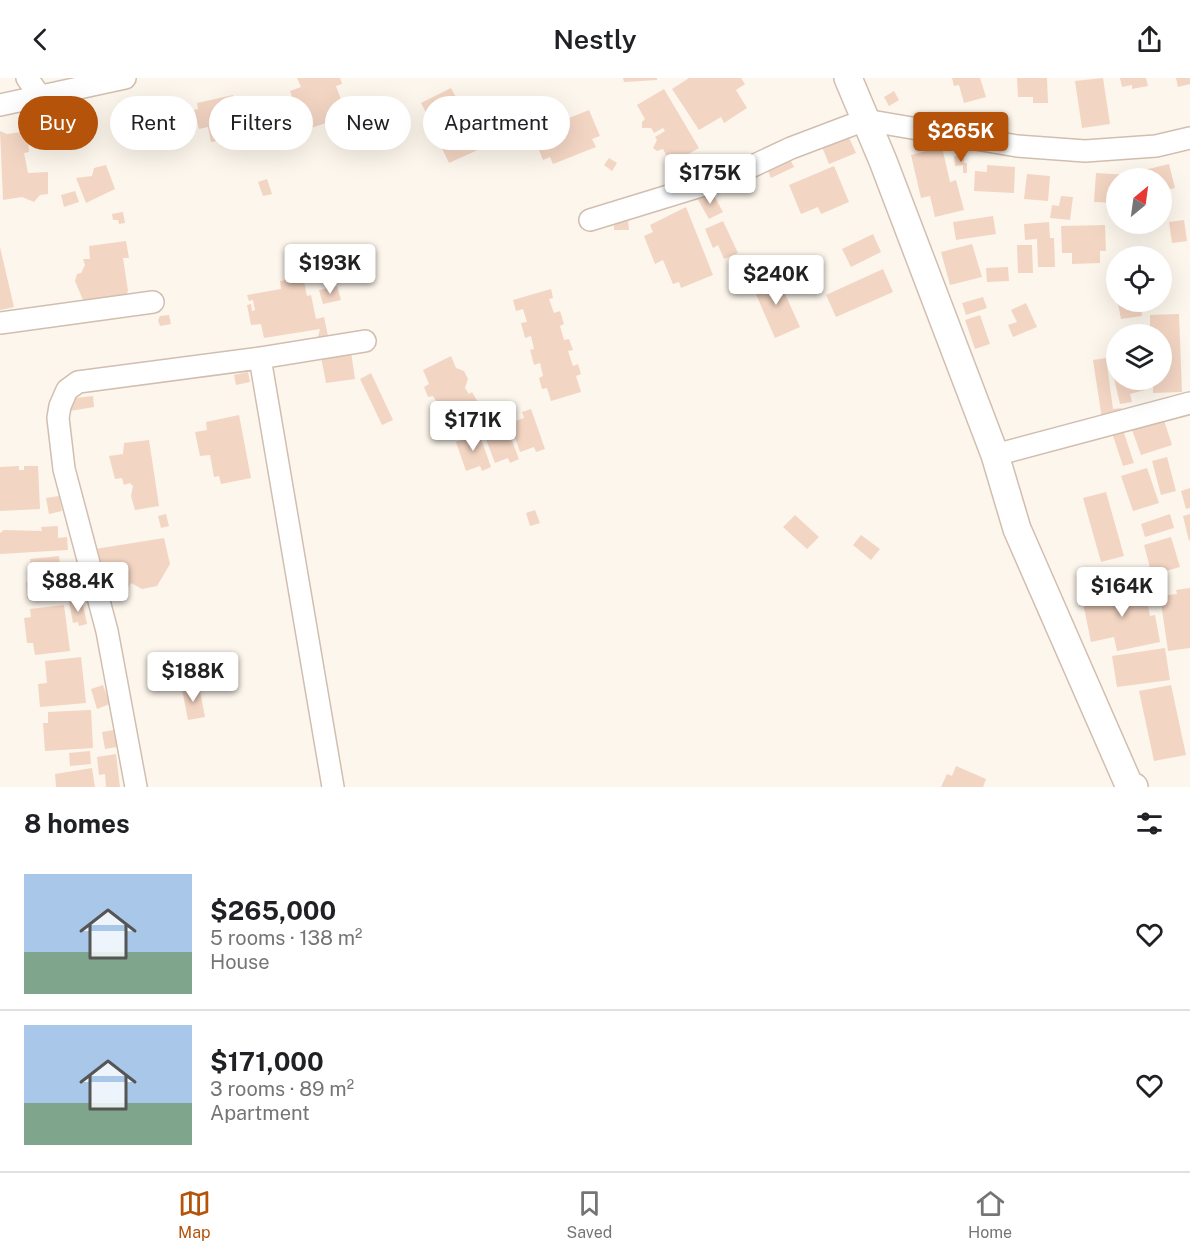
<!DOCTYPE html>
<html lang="en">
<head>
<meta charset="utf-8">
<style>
	:root { --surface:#fff; --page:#f2f2f2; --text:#202124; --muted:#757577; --line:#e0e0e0; --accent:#b45309 }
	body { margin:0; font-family:"Public Sans",sans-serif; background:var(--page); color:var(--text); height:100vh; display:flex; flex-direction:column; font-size:22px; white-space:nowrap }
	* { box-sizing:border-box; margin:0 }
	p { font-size:20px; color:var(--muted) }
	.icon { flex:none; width:33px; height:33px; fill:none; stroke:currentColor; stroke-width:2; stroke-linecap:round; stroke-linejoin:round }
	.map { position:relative; height:709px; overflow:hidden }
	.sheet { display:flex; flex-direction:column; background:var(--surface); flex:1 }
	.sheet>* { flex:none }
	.top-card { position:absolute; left:18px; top:18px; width:600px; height:54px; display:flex; gap:12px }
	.needle { width:39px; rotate:29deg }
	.fabs { position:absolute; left:1106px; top:90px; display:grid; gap:12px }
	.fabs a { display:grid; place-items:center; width:66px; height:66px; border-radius:50%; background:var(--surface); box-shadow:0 6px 24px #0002; font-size:30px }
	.price { position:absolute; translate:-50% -51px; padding:0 14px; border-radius:6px; background:#fff; color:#222; font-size:20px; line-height:39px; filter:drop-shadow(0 2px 3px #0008) }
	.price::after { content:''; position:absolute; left:50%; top:36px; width:18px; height:14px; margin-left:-9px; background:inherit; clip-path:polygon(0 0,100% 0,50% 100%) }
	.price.active { background:var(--accent); color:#fff }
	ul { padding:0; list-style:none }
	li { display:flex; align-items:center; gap:18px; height:150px; padding:0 24px }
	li+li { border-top:2px solid var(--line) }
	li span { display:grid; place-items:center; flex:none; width:168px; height:120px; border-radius:0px; color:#555 }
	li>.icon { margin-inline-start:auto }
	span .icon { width:72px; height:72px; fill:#fffc; stroke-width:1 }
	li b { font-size:26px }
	h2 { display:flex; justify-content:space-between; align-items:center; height:72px; padding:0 24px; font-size:26px }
	.chip { padding:0 21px; border-radius:27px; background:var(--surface); box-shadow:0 6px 24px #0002; font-size:21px; line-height:54px }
	.chip.active { background:var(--accent); color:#fff }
	header { display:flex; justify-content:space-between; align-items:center; height:78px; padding:0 24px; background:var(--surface); font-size:27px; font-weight:600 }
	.tabs { display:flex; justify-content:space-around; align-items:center; height:84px; border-top:2px solid var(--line); background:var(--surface); font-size:16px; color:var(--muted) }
	.tabs a { display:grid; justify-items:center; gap:3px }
	.tabs .active { color:var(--accent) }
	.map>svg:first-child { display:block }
</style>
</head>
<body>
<header><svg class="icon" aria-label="back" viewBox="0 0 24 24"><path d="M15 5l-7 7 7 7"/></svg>Nestly<svg class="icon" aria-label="share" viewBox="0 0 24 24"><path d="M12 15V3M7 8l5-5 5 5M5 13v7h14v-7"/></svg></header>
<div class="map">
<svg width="1190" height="709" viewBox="0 0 1190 709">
	<rect width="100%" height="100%" fill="#fdf6ec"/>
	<path fill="#f3d5c3" d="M297,0H340L342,6L336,8L347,38L311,50L305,34L298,37L290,13L301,9Z
		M623,0H657V2L624,4Z
		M689,0H741L745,6L736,12L747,30L724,45L721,39L699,52L672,11Z
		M952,0H980L986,19L964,25L959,7L954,8Z
		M1017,0H1047L1048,25H1033V19H1018Z
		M1103,0L1110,46L1082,50L1075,3Z
		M1120,0H1146L1148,8L1132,11V7L1122,9Z
		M1176,0H1190V6L1178,9Z
		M451,10L458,23L454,25L459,35L433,48L421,25Z
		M664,11L699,70L671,86L663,71L657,73L653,70L657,62L655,59L665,53L663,50L654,55L651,50H642V44L645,41L637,27Z
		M894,13L899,22L889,28L884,19Z
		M233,17L243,65L223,69L222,62L211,64L208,49L199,51L194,32L198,31L197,25Z
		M496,26L499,31L510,26L522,52L449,85L435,56L453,48L455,52L459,49L457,45L475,37L476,40L484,37L481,33Z
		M589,32L600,58L592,61L596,69L553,86L550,79L543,82L532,55Z
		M0,53L7,56L21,54L22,60L28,58L29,74L24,75L28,95L48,94V116L40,117L34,124L22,119L3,122Z
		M846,53L856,75L829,86L820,64Z
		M942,69L950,104L956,102L964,132L935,139L930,118L921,120L911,77Z
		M787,75L794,89L771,100L765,86Z
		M954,78H964V85H967V95H963V87L955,88Z
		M609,80L617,85L612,93L604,87Z
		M1169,86L1175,110L1161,113V100H1138L1136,94Z
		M106,87L115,111L86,125L76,100L92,98L94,90Z
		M987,87L1015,89L1014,115L974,113L975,93L987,94Z
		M834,88L849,124L821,136L818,129L801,136L789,107Z
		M1096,95L1130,97V100H1116V125L1094,124Z
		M1027,96L1050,98L1048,123L1024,121Z
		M267,101L272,116L263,118L258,104Z
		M711,112L723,134L709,141L697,120Z
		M75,113L79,124L64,129L61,117Z
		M1061,118L1073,119L1070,142L1050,140L1052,127L1059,128Z
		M686,129L713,197L681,210L679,204L673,206L663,182L655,186L644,158L653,154L650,147Z
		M123,134L125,145L119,146L118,142H113L112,136Z
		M993,138L996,156L956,162L953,144Z
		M628,142L629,152H614V143Z
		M1184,142L1187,163L1172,165L1169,144Z
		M723,143L738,175L724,181L718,167L713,170L705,151Z
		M1049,144L1050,160H1054L1055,189H1038L1037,161L1025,162L1024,146Z
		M1105,147L1106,173H1100V185L1072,186V175H1062L1061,148Z
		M873,156L881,174L851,189L842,171Z
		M126,163L129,180H123L128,213L125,219L83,222L75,203L77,196L81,195L85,187L83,181H90L89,168Z
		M972,166L982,199L950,207L941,174Z
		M1017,167H1032L1033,195H1018Z
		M0,169L14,229L0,232Z
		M1008,189L1009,203L987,204L986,190Z
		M883,191L893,214L836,239L826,217Z
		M333,192L334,200L320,202L319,195Z
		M776,196L800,249L775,260L752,207Z
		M806,197L811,211L800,216L794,202Z
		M303,199L307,218L311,217L316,241L324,239L328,258L318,259L320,251L264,260L261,246L251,247L247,227L251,226L252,233L255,232L253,222L249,223L247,217L281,211L280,203Z
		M337,208L341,222L323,226L319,212Z
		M551,211L553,220L549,221L554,235L560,233L564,246L560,248L564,262L569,261L573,272L568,273L573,288L578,286L581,296L576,298L581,314L551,323L547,310L542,311L539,300L543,298L540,285L534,287L530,272L534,271L531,258L525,260L521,245L527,244L523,231L516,233L513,222Z
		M983,219L987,230L966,237L962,225Z
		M1140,224L1142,238L1121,241L1118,226Z
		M1026,225L1037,249L1013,259L1008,247L1017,244L1011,232Z
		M1179,236L1182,314L1153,315V302H1161V256H1150V237Z
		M169,237L171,246L160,248L158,242L160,238Z
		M980,237L990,266L975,271L965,242Z
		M351,274L355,301L326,305L321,279Z
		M451,278L456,290L464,293L468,301L465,310L469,316L472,314L479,326L440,344L436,333L441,331L433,318L428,319L424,309L429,306L423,292Z
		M1106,280L1113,331L1121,330L1122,339L1102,341L1093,282Z
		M248,294L250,304L236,307L234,297Z
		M371,295L393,342L382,347L360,301Z
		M1116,295V302H1143L1145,312L1130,316L1132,324L1120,326L1113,296Z
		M93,318L94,329L64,334L67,321Z
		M531,331L545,371L536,374L534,369L520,374L510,345L524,340L522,334Z
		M239,337L251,400L221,406L219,398L214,399L210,377L200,378L195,354L207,352L206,344Z
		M1163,339L1172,367L1141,377L1131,349Z
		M504,342L519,381L510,385L508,380L495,385L484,356L498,351L496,345Z
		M477,350L491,389L482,393L480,388L466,393L456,364L470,359L468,353Z
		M1123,352L1134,385L1123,388L1112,355Z
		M149,362L159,428L135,432L131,418L133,408L130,405L124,407L122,400L115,401L109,378L123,376L124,365Z
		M1167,379L1176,413L1161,417L1152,383Z
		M19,388V392H24V388H38L40,431L0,433V389Z
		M1147,390L1159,425L1133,433L1121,398Z
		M1190,410V430L1186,431L1181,413Z
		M1106,414L1124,478L1101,484L1083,420Z
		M59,418L62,433L49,436L46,420Z
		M535,432L540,445L530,448L526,435Z
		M166,436L169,448L161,450L158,438Z
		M1170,436L1174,450L1145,459L1141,446Z
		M1190,436V462L1189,463L1183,438Z
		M795,437L819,459L807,471L783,449Z
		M58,448V460L67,459L68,472L0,476V455L4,452L42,453L41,449Z
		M861,457L880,471L871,482L853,467Z
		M1171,459L1180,489L1152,497L1144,467Z
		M164,460L170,486L157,508L142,511L131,505L127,512L112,514L104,509L89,472Z
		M59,478L63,517L27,520L26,504H32L30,481Z
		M1144,507L1150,538L1155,537L1160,564L1117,573L1114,559L1091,564L1082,520Z
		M1190,510V570L1168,573L1160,518L1177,516L1176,512Z
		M82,522L87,546L79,548L78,544L73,545L69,524Z
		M64,527L70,573L35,577L33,565H27L24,540L31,539L30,531Z
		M1165,570L1170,602L1117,609L1112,578Z
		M81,579L86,625L40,629L38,606L47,605L45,583Z
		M103,607L110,626L97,631L91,611Z
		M1171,607L1186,677L1154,683L1139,613Z
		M199,608L205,639L188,642L182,611Z
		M91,632L93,670L45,673L43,645H48V634Z
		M114,652L117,669L105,671L102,654Z
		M90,673L91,686L70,688L69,675Z
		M116,676L120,709H106L105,696L99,697L97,679Z
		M956,688L986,701L983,709H941L947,696L952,698Z
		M92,690L95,709H56L55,696Z"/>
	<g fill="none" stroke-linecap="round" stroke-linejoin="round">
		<g stroke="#d1beb0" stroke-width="24">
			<path id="minor" d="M27,0L40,18
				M0,27L125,0
				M590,142L727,100L791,70L865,42L1017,68L1085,73L1156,68L1190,60
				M0,245L153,224
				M260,280L333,709
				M995,377L1190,325
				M136,709L107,553L64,391L58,340L60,328L67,312L78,304L260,280L365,263"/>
		</g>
		<g stroke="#d1beb0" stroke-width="30">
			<path id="tertiary" d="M848,0L883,83L995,377L1017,451L1129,707L1134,709"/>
		</g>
		<use href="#minor" stroke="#fff" stroke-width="21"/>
		<use href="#tertiary" stroke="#fff" stroke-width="27"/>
	</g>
</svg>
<div class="fabs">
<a><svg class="needle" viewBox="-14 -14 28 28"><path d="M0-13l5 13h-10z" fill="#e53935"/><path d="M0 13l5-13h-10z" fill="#757577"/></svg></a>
<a><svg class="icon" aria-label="locate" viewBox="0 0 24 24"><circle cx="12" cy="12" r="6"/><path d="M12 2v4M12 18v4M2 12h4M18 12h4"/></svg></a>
<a><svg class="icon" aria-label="layers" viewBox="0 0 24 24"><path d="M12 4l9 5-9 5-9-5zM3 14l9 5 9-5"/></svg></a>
</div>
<b class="price active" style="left:961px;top:85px">$265K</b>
<b class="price" style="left:710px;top:127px">$175K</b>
<b class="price" style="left:330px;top:217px">$193K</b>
<b class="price" style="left:776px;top:228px">$240K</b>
<b class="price" style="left:473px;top:374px">$171K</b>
<b class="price" style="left:78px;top:535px">$88.4K</b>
<b class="price" style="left:1122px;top:540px">$164K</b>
<b class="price" style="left:193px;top:625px">$188K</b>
<div class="top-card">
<a class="chip active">Buy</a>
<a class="chip">Rent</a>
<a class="chip">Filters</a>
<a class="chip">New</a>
<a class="chip">Apartment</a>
</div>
</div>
<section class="sheet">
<h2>8 homes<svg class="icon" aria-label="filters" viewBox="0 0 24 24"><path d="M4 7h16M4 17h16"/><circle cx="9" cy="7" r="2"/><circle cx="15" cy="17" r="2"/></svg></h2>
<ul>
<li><span style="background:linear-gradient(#a9c7e8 65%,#7fa58c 0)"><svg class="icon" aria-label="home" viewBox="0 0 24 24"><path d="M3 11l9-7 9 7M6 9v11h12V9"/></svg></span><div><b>$265,000</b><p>5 rooms · 138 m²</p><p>House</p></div><svg class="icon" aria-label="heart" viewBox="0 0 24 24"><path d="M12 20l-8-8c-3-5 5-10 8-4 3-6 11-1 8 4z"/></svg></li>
<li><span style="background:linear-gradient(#a9c7e8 65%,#7fa58c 0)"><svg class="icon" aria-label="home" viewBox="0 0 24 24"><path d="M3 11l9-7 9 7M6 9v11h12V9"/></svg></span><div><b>$171,000</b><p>3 rooms · 89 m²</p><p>Apartment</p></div><svg class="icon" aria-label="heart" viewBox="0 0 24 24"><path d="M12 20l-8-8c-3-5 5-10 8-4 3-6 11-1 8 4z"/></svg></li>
</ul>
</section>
<nav class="tabs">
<a class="active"><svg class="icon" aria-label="map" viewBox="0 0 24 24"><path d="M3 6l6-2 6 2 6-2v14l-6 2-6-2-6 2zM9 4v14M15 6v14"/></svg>Map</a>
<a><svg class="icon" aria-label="saved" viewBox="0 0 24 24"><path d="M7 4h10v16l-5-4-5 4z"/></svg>Saved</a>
<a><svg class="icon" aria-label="home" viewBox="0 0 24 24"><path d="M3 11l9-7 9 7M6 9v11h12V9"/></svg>Home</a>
</nav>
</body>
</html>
